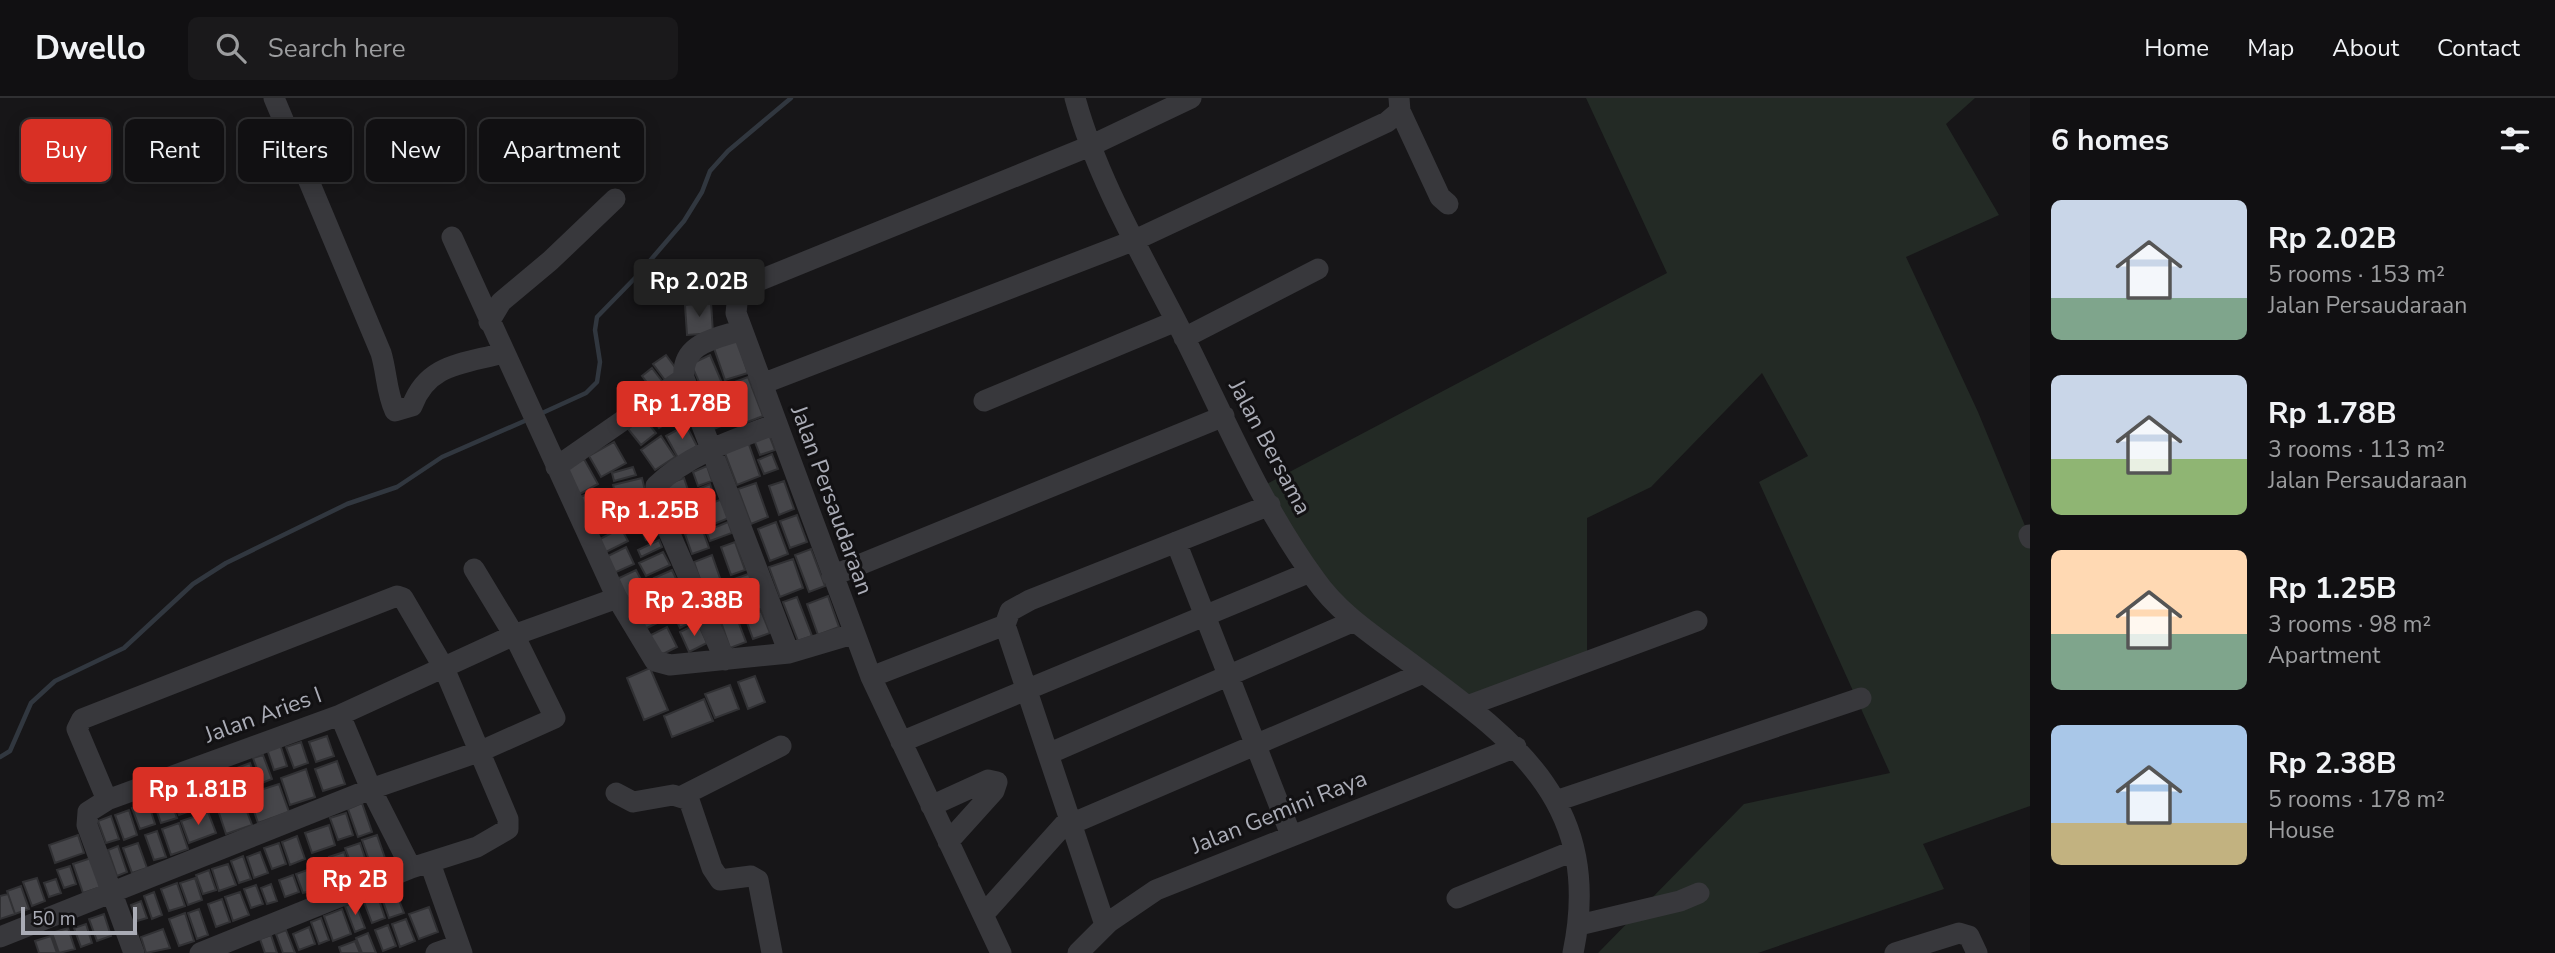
<!DOCTYPE html>
<html lang="en">
<head>
<meta charset="utf-8">
<style>
	:root { --surface:#111012; --page:#1a191b; --text:#f1f3f6; --muted:#9c9d9f; --line:#303032; --accent:#d93025 }
	body { margin:0; font-family:"Nunito Sans",sans-serif; background:var(--page); color:var(--text); height:100vh; display:flex; flex-direction:column; font-size:26px; white-space:nowrap }
	* { box-sizing:border-box; margin:0 }
	p { font-size:23px; color:var(--muted) }
	.icon { flex:none; width:38px; height:38px; fill:none; stroke:currentColor; stroke-width:2; stroke-linecap:round; stroke-linejoin:round }
	.map { position:relative; flex:1; overflow:hidden }
	.sheet { display:flex; flex-direction:column; background:var(--surface); width:525px }
	.sheet>* { flex:none }
	.top-card { position:absolute; left:21px; top:21px; width:665px; height:63px; display:flex; gap:14px }
	.scale { position:absolute; left:21px; bottom:18px; width:116px; box-sizing:border-box; padding-left:7px; border:4px solid #aaacb6; border-top:0; font-size:19px; line-height:24px; white-space:nowrap; color:#aaacb6; -webkit-text-stroke:5px #121113; paint-order:stroke }
	.price { position:absolute; translate:-50% -60px; padding:0 16px; border-radius:7px; background:var(--accent); color:#fff; font-size:23px; line-height:46px; filter:drop-shadow(0 2px 4px #0008) }
	.price::after { content:''; position:absolute; left:50%; top:42px; width:21px; height:16px; margin-left:-10px; background:inherit; clip-path:polygon(0 0,100% 0,50% 100%) }
	.price.selected { background:#222; color:#fff }
	ul { padding:0; list-style:none }
	li { display:flex; align-items:center; gap:21px; height:175px; padding:0 21px }
	li span { display:grid; place-items:center; flex:none; width:196px; height:140px; border-radius:10px; color:#555 }
	li>.icon { margin-inline-start:auto }
	span .icon { width:84px; height:84px; fill:#fffc; stroke-width:1 }
	li b { font-size:30px }
	h2 { display:flex; justify-content:space-between; align-items:center; height:84px; padding:0 21px; font-size:30px }
	.chip { padding:0 24px; border-radius:10px; background:var(--surface); box-shadow:0 4px 18px #0003,0 0 0 2px var(--line); font-size:24px; line-height:63px }
	.chip.selected { background:var(--accent); color:#fff }
	header { display:flex; align-items:center; gap:42px; box-sizing:border-box; height:98px; padding:0 35px; background:var(--surface); border-bottom:2px solid var(--line) }
	header strong { font-size:33px }
	nav { display:flex; gap:38px; margin-inline-start:auto; font-size:24px }
	.search { width:490px; height:63px; background:var(--page); display:flex; align-items:center; gap:18px; box-sizing:border-box; padding:0 24px; border-radius:10px; color:var(--muted); font-size:26px }
	main { display:flex; flex:1; min-height:0 }
	.map>svg:first-child { display:block }
</style>
</head>
<body>
<header>
<strong>Dwello</strong>
<div class="search"><svg class="icon" aria-label="search" viewBox="0 0 24 24"><circle cx="10" cy="10" r="6"/><path d="M15 15l6 6"/></svg>Search here</div>
<nav><a>Home</a><a>Map</a><a>About</a><a>Contact</a></nav>
</header>
<main>
<div class="map">
<svg width="2030" height="855" viewBox="0 0 2030 855">
	<rect width="100%" height="100%" fill="#171618"/>
	<path fill="#232a25" d="M1586,0H1975L1946,26L1999,117L1906,159L1978,314L2030,440V708L1923,746L1944,791L1758,855H1598L1744,706L1890,675L1759,384L1808,358L1762,275L1651,389L1587,420V563L1467,608L1345,517L1259,390L1667,175Z"/>
	<g fill="none" stroke-linecap="round" stroke-linejoin="round">
		<path stroke="#31373f" stroke-width="4.5" d="M540,316L586,295L597,284L600,264L595,232L597,219L636,179L684,123L702,94L710,73L728,53L791,0
			M0,659L10,653L31,605L55,583L124,550L193,486L226,465L347,406L397,389L442,359L529,321"/>
	</g>
	<path fill="#46464a" stroke="#313134" stroke-width="2" d="M711,204L713,235L687,237L685,207Z
		M737,242L748,275L725,282L714,250Z
		M666,257L680,276L667,285L653,266Z
		M710,257L722,285L703,293L691,266Z
		M652,270L662,283L652,291L642,278Z
		M748,279L763,318L745,325L729,286Z
		M724,289L738,321L714,331L700,299Z
		M674,299L684,315L659,330L650,315Z
		M643,319L656,335L641,347L628,331Z
		M686,327L697,348L678,360L666,338Z
		M768,334L775,352L760,357L753,339Z
		M661,338L675,359L655,372L641,352Z
		M747,341L760,378L737,387L723,350Z
		M614,344L626,365L601,379L589,358Z
		M772,356L778,371L764,376L758,362Z
		M584,361L598,386L578,397L565,372Z
		M707,368L712,383L698,388L693,374Z
		M633,369L636,377L614,383L612,375Z
		M642,380L646,397L618,404L613,387Z
		M684,380L691,401L670,409L662,388Z
		M784,383L794,411L779,417L769,388Z
		M756,385L768,419L751,426L738,391Z
		M710,386L714,397L702,401L698,391Z
		M598,391L610,416L587,426L576,401Z
		M722,401L729,420L709,428L702,409Z
		M641,403L648,418L633,425L626,411Z
		M695,407L700,421L678,429L673,415Z
		M797,417L807,444L790,450L780,423Z
		M614,418L618,426L596,436L593,427Z
		M652,421L659,436L646,442L639,427Z
		M728,424L732,435L710,443L706,433Z
		M776,424L788,456L770,463L758,431Z
		M621,430L628,443L604,455L598,442Z
		M702,430L709,450L692,456L685,436Z
		M659,442L662,449L641,459L638,452Z
		M735,444L745,472L731,477L721,449Z
		M626,449L634,466L614,475L606,459Z
		M811,451L825,488L809,494L795,457Z
		M663,454L670,467L646,478L639,465Z
		M712,457L721,483L703,490L694,464Z
		M793,461L803,490L780,499L769,469Z
		M636,472L647,493L627,502L617,481Z
		M672,472L681,491L664,499L654,480Z
		M751,475L763,510L744,517L731,482Z
		M724,489L731,509L716,515L709,495Z
		M683,498L695,522L680,530L668,505Z
		M828,498L839,529L818,537L807,506Z
		M797,499L812,538L798,543L783,504Z
		M644,500L657,525L645,531L633,506Z
		M761,513L770,535L753,541L745,519Z
		M735,515L746,544L730,550L720,521Z
		M698,525L707,545L689,554L680,534Z
		M667,529L677,549L659,558L649,538Z
		M650,570L668,612L644,622L627,580Z
		M755,578L765,604L748,611L738,584Z
		M730,587L739,611L715,620L705,596Z
		M704,601L713,623L672,639L664,618Z
		M327,638L334,658L316,664L309,644Z
		M301,644L308,665L294,670L286,649Z
		M280,646L287,668L274,672L267,651Z
		M263,657L272,681L262,685L253,660Z
		M337,663L345,686L323,693L315,671Z
		M250,665L258,687L242,693L234,671Z
		M306,671L315,699L290,707L281,680Z
		M228,672L235,694L207,703L200,682Z
		M198,685L207,708L195,712L187,689Z
		M279,686L289,714L258,725L248,696Z
		M184,688L193,712L179,717L171,693Z
		M168,695L177,720L161,725L152,700Z
		M242,700L252,727L226,736L217,709Z
		M148,704L155,726L140,731L132,710Z
		M362,705L372,734L358,739L348,711Z
		M129,712L137,737L124,742L115,717Z
		M208,714L216,735L189,745L181,723Z
		M346,715L353,737L338,742L330,720Z
		M111,718L119,741L106,745L98,723Z
		M179,725L188,751L171,757L162,731Z
		M329,727L335,747L312,755L305,735Z
		M157,733L166,759L154,762L145,737Z
		M78,737L84,755L55,765L49,747Z
		M377,737L385,760L370,765L362,742Z
		M297,738L305,761L290,767L282,744Z
		M138,745L147,770L132,775L123,750Z
		M279,745L286,766L272,771L264,750Z
		M360,745L367,766L353,771L345,750Z
		M118,748L127,774L117,778L108,752Z
		M260,754L268,775L254,780L247,759Z
		M344,754L352,777L337,782L329,759Z
		M243,758L251,781L239,785L231,763Z
		M91,760L101,789L83,795L73,766Z
		M328,764L333,780L320,785L315,769Z
		M228,766L236,787L219,793L212,771Z
		M70,768L76,786L64,790L57,772Z
		M310,771L317,791L303,795L296,776Z
		M209,772L216,792L203,796L196,777Z
		M293,777L299,794L285,799L279,782Z
		M37,780L45,803L32,808L23,784Z
		M195,780L202,802L188,807L180,785Z
		M56,781L61,795L49,799L44,785Z
		M177,785L185,808L169,813L161,791Z
		M271,786L277,803L267,806L261,790Z
		M256,787L263,806L251,810L244,791Z
		M21,788L29,811L15,816L7,793Z
		M394,790L404,815L389,820L380,795Z
		M154,794L162,817L152,821L144,798Z
		M240,794L249,817L233,823L225,799Z
		M8,796L15,816L0,821V798Z
		M378,799L385,820L372,825L364,804Z
		M222,801L230,824L216,829L208,806Z
		M141,803L147,820L137,823L131,807Z
		M355,804L365,830L355,834L345,808Z
		M429,809L438,834L419,841L409,816Z
		M199,811L208,837L197,841L188,815Z
		M342,811L351,836L333,843L324,818Z
		M185,815L194,843L179,848L169,821Z
		M104,816L111,838L97,843L89,821Z
		M321,820L329,842L319,846L311,824Z
		M406,821L415,843L400,849L392,826Z
		M86,826L92,845L81,849L74,830Z
		M388,827L396,848L383,853L375,832Z
		M309,829L315,846L299,852L293,836Z
		M68,830L75,851L59,855L52,835Z
		M163,831L170,850L146,855L141,839Z
		M286,832L295,855H283L276,836Z
		M368,835L376,855H362L356,840Z
		M271,837L277,855H265L260,841Z
		M51,838L57,855H39L35,843Z
		M355,843L360,855H341L339,849Z"/>
	<g fill="none" stroke-linecap="round" stroke-linejoin="round">
		<path stroke="#38383c" stroke-width="21" d="M274,0L381,255C387,275 386,293 395,313L412,308C428,265 464,266 503,255
			M1075,0C1096,77 1138,150 1175,221C1220,308 1257,402 1315,481C1338,514 1370,535 1401,558C1510,639 1605,701 1573,855
			M1400,13L1440,99L1448,106
			M452,139L617,500L655,563L670,567L789,555L853,536
			M489,224L501,204L550,163L615,101
			M742,232C715,241 681,245 684,280L789,555
			M1184,240L1318,171
			M762,286L1135,142L1387,24L1400,13L1399,0
			M984,303L1176,223
			M556,369L684,280
			M2029,437L2030,440
			M1176,444L1291,737
			M832,478L1224,318
			M1005,527L1010,513L1030,502L1270,407
			M725,562L655,402L656,388C688,356 734,342 776,326
			M871,579L1005,527L1105,827
			M1467,608L1697,523
			M340,617L514,537L617,500
			M901,644L1310,474
			M1048,656L1354,523
			M616,695L633,704L673,697L689,702L712,770L720,782L751,778L758,782L772,855
			M682,698L781,648
			M107,702L77,631L82,621L397,498L403,500L444,570L508,721V731L477,749L411,770L200,855
			M1556,703L1861,600
			M931,708L988,682L997,684L994,693L948,744
			M1071,726L1423,575
			M430,765L462,855
			M1457,800L1573,753
			M983,817L1070,720
			M1579,827L1680,803L1699,795
			M0,839L371,691L481,653L555,620L514,537L474,471
			M134,855L87,727L88,714L107,702L340,617L371,691L411,770
			M436,855L459,847
			M1001,855L871,579L736,215L738,196L753,185L1090,48L1191,0
			M1078,855L1109,824L1156,792L1516,649
			M1895,855L1959,835L1969,838L1977,855"/>
	</g>
	<g text-anchor="middle" dominant-baseline="central" stroke-width="6" stroke-linejoin="round" paint-order="stroke">
		<g font-size="23" fill="#aaacb6" stroke="#121113">
			<text transform="translate(1270 349) rotate(62)">Jalan Bersama</text>
			<text transform="translate(832 402) rotate(70)">Jalan Persaudaraan</text>
			<text transform="translate(263 617) rotate(-20)">Jalan Aries I</text>
			<text transform="translate(1279 714) rotate(-22)">Jalan Gemini Raya</text>
		</g>
	</g>
</svg>
<div class="scale">50 m</div>
<b class="price selected" style="left:699px;top:221px">Rp 2.02B</b>
<b class="price" style="left:682px;top:343px">Rp 1.78B</b>
<b class="price" style="left:650px;top:450px">Rp 1.25B</b>
<b class="price" style="left:694px;top:540px">Rp 2.38B</b>
<b class="price" style="left:198px;top:729px">Rp 1.81B</b>
<b class="price" style="left:355px;top:819px">Rp 2B</b>
<div class="top-card">
<a class="chip selected">Buy</a>
<a class="chip">Rent</a>
<a class="chip">Filters</a>
<a class="chip">New</a>
<a class="chip">Apartment</a>
</div>
</div>
<section class="sheet">
<h2>6 homes<svg class="icon" aria-label="filters" viewBox="0 0 24 24"><path d="M4 7h16M4 17h16"/><circle cx="9" cy="7" r="2"/><circle cx="15" cy="17" r="2"/></svg></h2>
<ul>
<li><span style="background:linear-gradient(#c9d6e8 70%,#7fa58c 0)"><svg class="icon" aria-label="home" viewBox="0 0 24 24"><path d="M3 11l9-7 9 7M6 9v11h12V9"/></svg></span><div><b>Rp 2.02B</b><p>5 rooms · 153 m²</p><p>Jalan Persaudaraan</p></div></li>
<li><span style="background:linear-gradient(#c9d6e8 60%,#8fb573 0)"><svg class="icon" aria-label="home" viewBox="0 0 24 24"><path d="M3 11l9-7 9 7M6 9v11h12V9"/></svg></span><div><b>Rp 1.78B</b><p>3 rooms · 113 m²</p><p>Jalan Persaudaraan</p></div></li>
<li><span style="background:linear-gradient(#ffd9b3 60%,#7fa58c 0)"><svg class="icon" aria-label="home" viewBox="0 0 24 24"><path d="M3 11l9-7 9 7M6 9v11h12V9"/></svg></span><div><b>Rp 1.25B</b><p>3 rooms · 98 m²</p><p>Apartment</p></div></li>
<li><span style="background:linear-gradient(#a9c7e8 70%,#c2b280 0)"><svg class="icon" aria-label="home" viewBox="0 0 24 24"><path d="M3 11l9-7 9 7M6 9v11h12V9"/></svg></span><div><b>Rp 2.38B</b><p>5 rooms · 178 m²</p><p>House</p></div></li>
</ul>
</section>
</main>
</body>
</html>
